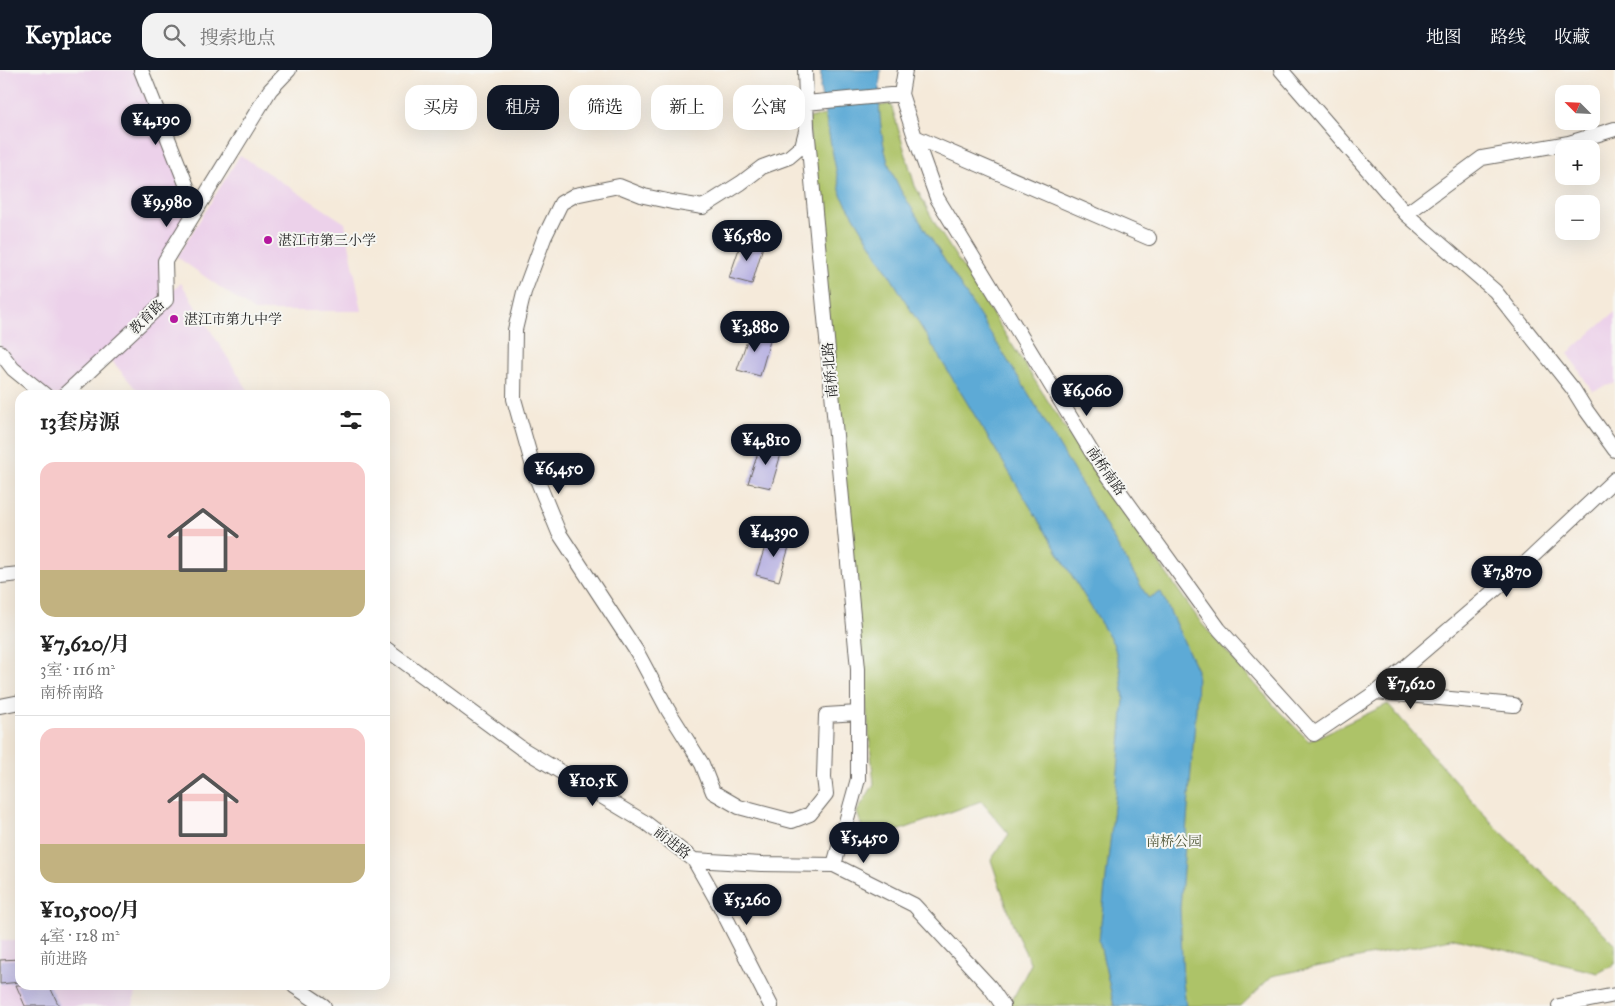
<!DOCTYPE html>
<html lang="zh">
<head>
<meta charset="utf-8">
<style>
	:root { --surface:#fff; --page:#f2f2f2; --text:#222; --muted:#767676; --line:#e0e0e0; --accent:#111827 }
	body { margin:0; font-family:"IM FELL Great Primer","Noto Serif SC",serif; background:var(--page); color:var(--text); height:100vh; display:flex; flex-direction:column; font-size:19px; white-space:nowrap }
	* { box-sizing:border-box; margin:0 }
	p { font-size:16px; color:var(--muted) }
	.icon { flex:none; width:28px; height:28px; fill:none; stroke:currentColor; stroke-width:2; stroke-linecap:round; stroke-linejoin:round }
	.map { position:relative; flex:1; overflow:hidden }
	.side { position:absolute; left:15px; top:320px; width:375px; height:600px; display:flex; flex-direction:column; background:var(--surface); border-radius:15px; box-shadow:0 5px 20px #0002 }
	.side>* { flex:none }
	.banner { position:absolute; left:405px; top:15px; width:475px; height:45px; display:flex; gap:10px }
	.needle { width:32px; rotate:294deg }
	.fabs { position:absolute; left:1555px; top:15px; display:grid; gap:10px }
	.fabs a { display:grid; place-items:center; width:45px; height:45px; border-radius:10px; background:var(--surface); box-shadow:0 5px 20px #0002; font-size:25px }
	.price { position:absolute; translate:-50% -42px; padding:0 11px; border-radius:18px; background:var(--accent); color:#fff; font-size:16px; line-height:32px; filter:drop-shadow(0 1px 2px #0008) }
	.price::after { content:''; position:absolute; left:50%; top:30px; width:15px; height:11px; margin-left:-8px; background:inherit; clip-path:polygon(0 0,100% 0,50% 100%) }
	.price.on { background:#222; color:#fff }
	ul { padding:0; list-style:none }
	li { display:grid; align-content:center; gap:10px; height:265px; padding:0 25px }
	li+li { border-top:1px solid var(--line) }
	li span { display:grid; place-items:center; height:155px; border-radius:15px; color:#555 }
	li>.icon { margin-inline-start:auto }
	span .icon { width:90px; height:90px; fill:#fffc; stroke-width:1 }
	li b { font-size:21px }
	h2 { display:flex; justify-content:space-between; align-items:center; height:60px; padding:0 25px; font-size:21px }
	.pill { padding:0 18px; border-radius:15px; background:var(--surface); box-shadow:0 5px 20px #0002; font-size:18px; line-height:45px }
	.pill.on { background:var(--accent); color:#fff }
	header { display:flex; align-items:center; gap:30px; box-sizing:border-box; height:70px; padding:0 25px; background:var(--accent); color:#fff }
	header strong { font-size:24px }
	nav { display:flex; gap:28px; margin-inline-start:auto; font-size:18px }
	.search { width:350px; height:45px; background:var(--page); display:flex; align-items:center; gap:12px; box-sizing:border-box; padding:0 18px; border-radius:15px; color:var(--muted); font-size:19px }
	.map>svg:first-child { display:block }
</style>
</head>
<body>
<header>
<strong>Keyplace</strong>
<div class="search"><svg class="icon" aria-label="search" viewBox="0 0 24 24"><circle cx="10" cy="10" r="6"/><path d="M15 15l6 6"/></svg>搜索地点</div>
<nav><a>地图</a><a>路线</a><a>收藏</a></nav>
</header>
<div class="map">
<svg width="1615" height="936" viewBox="0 0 1615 936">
	<rect width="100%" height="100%" fill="#f6f6f2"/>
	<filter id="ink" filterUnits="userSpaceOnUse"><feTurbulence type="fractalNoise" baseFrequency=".02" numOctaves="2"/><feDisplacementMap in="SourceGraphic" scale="10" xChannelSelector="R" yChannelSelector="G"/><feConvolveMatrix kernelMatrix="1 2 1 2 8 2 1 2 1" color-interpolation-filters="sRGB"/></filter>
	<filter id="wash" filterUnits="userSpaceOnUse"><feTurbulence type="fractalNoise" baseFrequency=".0096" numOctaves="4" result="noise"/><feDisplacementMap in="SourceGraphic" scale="20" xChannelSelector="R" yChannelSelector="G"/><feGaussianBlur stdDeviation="1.12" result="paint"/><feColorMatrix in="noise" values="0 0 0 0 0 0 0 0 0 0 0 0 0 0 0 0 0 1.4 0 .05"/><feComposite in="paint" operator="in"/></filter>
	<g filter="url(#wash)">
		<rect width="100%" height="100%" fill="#f5eada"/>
		<path fill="#ecd1ea" d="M0,0H141L200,134L165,191L167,227L181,213L251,325H141L107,285L64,325H45L0,282Z
			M240,85L345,153L362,241H254L177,187Z
			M1615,242V313L1592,321L1568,283Z
			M0,871H20V915H136L133,936H0Z"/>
		<path fill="#adc368" stroke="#647042" d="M891,34L915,116L937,157L1076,375L1202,554L1278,640L1309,671L1388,634L1491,752L1615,874V894L1598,903L1455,868L1272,906L1241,936H1009L1031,894L1016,863L991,790L1009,764L981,731L867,772L857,742L874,714L808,48Z"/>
		<path fill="#5daad6" stroke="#3c6379" d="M821,0H881C877,29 880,65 888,92C891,102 897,112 901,121L1030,326L1148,528L1161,522L1197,600L1196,639L1180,838L1183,912L1186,936H1114L1099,870L1118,701L1124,629L1120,599L1114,575L841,125L820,19Z"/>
		<g id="blocks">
			<path fill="#b9b3e2" d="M742,170L764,173L752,214L729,208Z
				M750,262L772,264L760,306L737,300Z
				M761,374L783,377L771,418L748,413Z
				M768,467L791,470L779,511L756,505Z
				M20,889V912L0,914V890Z
				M16,915H49L59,936H25Z"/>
		</g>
	</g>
	<g filter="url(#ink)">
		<use href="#blocks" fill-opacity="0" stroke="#68645e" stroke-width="1"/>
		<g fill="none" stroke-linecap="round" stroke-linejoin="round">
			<g stroke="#68645e" stroke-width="16">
				<path id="minor" d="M141,0L190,124L200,134
					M805,0L807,57L858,599V709L834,795L914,835L990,917L1003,936
					M905,0L901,24L915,67L937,128L1094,386L1219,559L1314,664L1376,622L1514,635
					M1281,0L1406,144L1495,221L1573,319L1586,340L1615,380
					M806,33L901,24
					M807,57L802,76L789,87L762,97L741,113L703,137L672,132L644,126L619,116L575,125L561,133L544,168L524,222L515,260L514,329L536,407L559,463L637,582L668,640L702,694L713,722L739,737L792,751L810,744L826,724L824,707L826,645L858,643
					M915,67L1149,168
					M1406,144L1482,88L1569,73L1615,59
					M0,282L13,299L45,325
					M64,325L166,230L165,191L270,20L289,0
					M0,506L20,504
					M385,578L521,678L646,753L694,790L761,794L834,795
					M1376,622L1516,502L1615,409
					M0,636L20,632
					M694,790L720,836L771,936
					M294,916L324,936
					M1559,936L1615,925"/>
			</g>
			<use href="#minor" stroke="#fff" stroke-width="14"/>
		</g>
	</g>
	<g fill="#b5179e" stroke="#f6f6f2" stroke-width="2">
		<circle cx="268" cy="170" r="5"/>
		<circle cx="174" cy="249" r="5"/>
	</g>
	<g text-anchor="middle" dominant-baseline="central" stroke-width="4" stroke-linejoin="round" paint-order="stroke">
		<g font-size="14" fill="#1c1c1c" stroke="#f6f6f2" text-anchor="start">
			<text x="278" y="170">湛江市第三小学</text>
			<text x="184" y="249">湛江市第九中学</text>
		</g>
		<g font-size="14" fill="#1c1c1c" stroke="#f6f6f2">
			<text transform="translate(147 247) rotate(-45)">教育路</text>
			<text transform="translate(830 300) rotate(-95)">南桥北路</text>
			<text transform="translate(1106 401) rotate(55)">南桥南路</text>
			<text transform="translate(672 773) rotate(38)">前进路</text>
		</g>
		<g font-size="14" fill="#4f5637" stroke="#f6f6f2">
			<text x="1174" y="771">南桥公园</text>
		</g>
	</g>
</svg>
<div class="fabs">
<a><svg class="needle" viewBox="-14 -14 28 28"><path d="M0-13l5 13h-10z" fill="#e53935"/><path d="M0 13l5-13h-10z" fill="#767676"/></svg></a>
<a>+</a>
<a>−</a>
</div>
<b class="price" style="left:156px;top:76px">¥4,190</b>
<b class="price" style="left:167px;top:158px">¥9,980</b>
<b class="price" style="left:747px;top:192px">¥6,580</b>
<b class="price" style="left:755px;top:283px">¥3,880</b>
<b class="price" style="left:1087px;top:347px">¥6,060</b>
<b class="price" style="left:766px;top:396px">¥4,810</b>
<b class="price" style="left:559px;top:425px">¥6,450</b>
<b class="price" style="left:774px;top:488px">¥4,390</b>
<b class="price" style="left:1507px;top:528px">¥7,870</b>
<b class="price on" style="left:1411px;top:640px">¥7,620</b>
<b class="price" style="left:593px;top:737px">¥10.5K</b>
<b class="price" style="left:864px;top:794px">¥5,450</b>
<b class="price" style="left:747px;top:856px">¥5,260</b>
<div class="banner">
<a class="pill">买房</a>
<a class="pill on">租房</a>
<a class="pill">筛选</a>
<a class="pill">新上</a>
<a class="pill">公寓</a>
</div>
<section class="side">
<h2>13套房源<svg class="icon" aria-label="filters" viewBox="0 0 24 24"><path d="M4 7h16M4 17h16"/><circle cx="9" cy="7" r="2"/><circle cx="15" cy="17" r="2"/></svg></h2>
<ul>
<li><span style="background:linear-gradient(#f6c9c9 70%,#c2b280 0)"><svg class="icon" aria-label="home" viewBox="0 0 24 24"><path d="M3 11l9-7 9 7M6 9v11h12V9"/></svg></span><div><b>¥7,620/月</b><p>3室 · 116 m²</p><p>南桥南路</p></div></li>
<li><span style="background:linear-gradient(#f6c9c9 75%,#c2b280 0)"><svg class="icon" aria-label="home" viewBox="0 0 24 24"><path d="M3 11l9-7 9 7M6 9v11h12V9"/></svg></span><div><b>¥10,500/月</b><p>4室 · 128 m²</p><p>前进路</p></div></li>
</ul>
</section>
</div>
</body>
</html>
